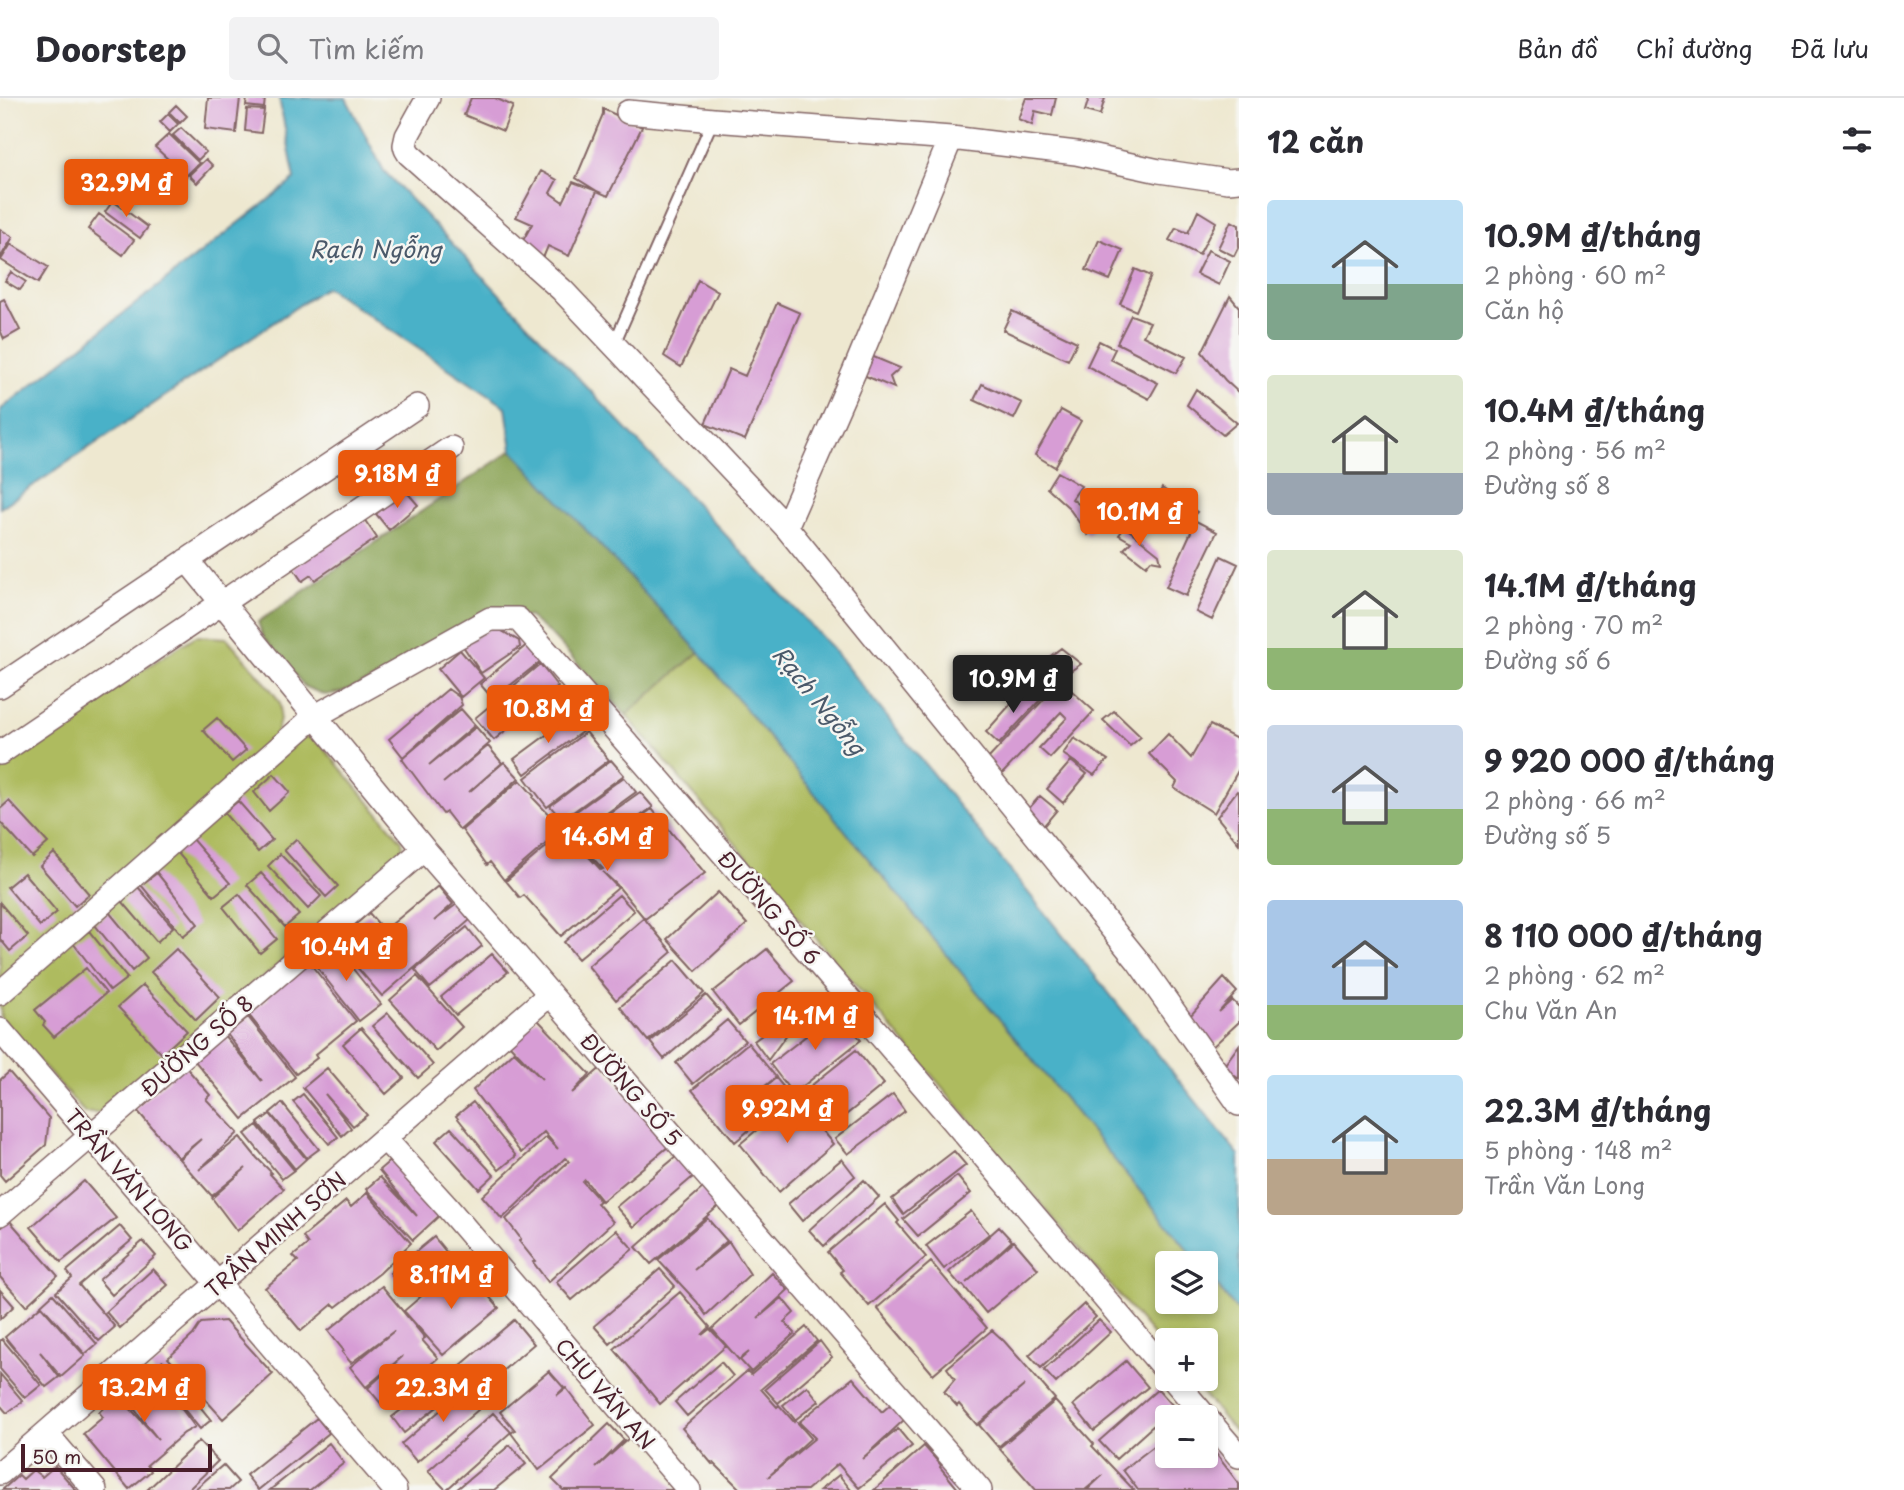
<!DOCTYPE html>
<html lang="vi">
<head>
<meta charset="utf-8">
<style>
	:root { --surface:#fff; --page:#f2f2f3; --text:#2b2b33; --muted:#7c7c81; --line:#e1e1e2; --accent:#ea580c }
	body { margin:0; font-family:"Playpen Sans",sans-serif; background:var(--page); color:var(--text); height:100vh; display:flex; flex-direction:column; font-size:26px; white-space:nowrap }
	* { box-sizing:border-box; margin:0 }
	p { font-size:23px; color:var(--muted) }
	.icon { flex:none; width:38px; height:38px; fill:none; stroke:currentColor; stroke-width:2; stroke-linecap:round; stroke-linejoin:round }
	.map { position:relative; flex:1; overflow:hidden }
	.panel { display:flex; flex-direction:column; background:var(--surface); width:665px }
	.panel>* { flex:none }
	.fabs { position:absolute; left:1155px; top:1153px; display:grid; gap:14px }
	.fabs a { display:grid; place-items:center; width:63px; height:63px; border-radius:7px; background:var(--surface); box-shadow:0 4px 10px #0003; font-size:35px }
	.scale { position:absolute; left:21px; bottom:18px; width:191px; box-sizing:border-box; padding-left:7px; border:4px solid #4a1f2b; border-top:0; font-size:19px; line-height:24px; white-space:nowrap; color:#4a1f2b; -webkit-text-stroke:5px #f6f6f2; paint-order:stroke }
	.price { position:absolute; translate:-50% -60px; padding:0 16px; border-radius:7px; background:var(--accent); color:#fff; font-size:23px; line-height:46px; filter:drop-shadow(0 2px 4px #0008) }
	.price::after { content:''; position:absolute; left:50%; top:42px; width:21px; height:16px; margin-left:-10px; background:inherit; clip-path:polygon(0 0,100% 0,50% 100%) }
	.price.selected { background:#222; color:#fff }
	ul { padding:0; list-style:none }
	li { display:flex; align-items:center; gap:21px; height:175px; padding:0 28px }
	li span { display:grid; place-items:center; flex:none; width:196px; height:140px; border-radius:7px; color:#555 }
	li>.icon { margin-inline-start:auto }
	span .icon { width:84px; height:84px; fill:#fffc; stroke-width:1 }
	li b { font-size:30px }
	h2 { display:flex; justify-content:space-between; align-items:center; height:84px; padding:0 28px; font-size:30px }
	header { display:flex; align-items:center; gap:42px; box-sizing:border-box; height:98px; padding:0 35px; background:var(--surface); border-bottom:2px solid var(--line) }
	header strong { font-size:33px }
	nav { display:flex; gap:38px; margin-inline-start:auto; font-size:24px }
	.search { width:490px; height:63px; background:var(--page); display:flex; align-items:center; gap:18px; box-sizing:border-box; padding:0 24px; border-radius:7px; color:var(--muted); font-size:26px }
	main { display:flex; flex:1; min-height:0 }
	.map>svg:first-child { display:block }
</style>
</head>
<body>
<header>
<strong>Doorstep</strong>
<div class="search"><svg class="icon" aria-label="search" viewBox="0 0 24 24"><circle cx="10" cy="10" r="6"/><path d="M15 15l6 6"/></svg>Tìm kiếm</div>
<nav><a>Bản đồ</a><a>Chỉ đường</a><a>Đã lưu</a></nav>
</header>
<main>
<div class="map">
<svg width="1239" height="1392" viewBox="0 0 1239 1392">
	<rect width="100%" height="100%" fill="#f6f6f2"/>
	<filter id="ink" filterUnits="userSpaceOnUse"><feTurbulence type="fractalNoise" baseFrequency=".0143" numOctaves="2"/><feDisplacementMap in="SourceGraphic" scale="14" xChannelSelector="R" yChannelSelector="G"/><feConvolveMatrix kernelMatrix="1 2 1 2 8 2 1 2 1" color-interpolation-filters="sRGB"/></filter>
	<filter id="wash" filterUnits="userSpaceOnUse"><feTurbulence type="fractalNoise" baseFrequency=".00686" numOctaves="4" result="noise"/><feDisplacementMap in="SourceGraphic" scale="28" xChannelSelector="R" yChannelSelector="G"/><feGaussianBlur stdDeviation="1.57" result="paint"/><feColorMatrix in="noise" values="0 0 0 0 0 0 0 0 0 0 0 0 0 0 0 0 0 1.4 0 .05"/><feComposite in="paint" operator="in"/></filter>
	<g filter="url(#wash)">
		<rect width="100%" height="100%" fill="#eee8d0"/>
		<path fill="#aebb5e" stroke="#7c6d44" stroke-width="2" d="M196,538L227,540C236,551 278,596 280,606C282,622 277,635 270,649L0,889V668L104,596Z
			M699,554L1199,1165L1167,1166V1204H1206V1174L1239,1215V1339L1190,1281H1206V1242H1167V1254L626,617Z
			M302,638L316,641L402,743L403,758L108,1015H85L1,921L0,902Z"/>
		<path fill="#8aa355" stroke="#6a6140" stroke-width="2" d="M512,352L699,554L626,617L550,536L528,518L343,594L325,597L305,589L263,539L258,524Z"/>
		<path fill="#49b1c8" stroke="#4a687a" stroke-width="2" d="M279,0H346L384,73L830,548L1239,1057V1215L1206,1174V1166L1199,1165L699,554L512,352L506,309L326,189L0,410V312L295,81Z"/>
		<g id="blocks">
			<path fill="#d79dd5" d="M208,0H240L236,35L205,31Z
				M247,0H265L264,10L246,8Z
				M471,0H495L513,8L503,33L464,17Z
				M1026,0H1056L1052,17L1035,13L1032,27L1018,21Z
				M1089,0H1105L1100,17L1085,13Z
				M176,7L187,18L180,25L169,14Z
				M247,11L264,12L261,35L245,33Z
				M603,11L642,29L608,98L597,93L569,158L548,148L543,160L520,148L532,126L516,119L541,73L557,82L550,95L563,104L573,84L597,93L576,80L603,16Z
				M168,16L178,26L170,34L160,24Z
				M181,30L206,54L198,62L173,37Z
				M169,36L199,65L186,78L155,49Z
				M206,61L213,68L197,85L189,77Z
				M165,71L179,84L173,90L159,77Z
				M153,73L164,85L152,95L142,83Z
				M113,103L148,129L140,140L105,114Z
				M1198,113L1216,124L1199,157L1169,142L1176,130L1188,135Z
				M99,116L134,142L123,157L88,131Z
				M1231,123L1239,127V148L1234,158L1218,150Z
				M0,131L13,139L0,160Z
				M1099,142L1123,152L1110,182L1086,172Z
				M11,146L48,169L38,185L1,162Z
				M1208,152L1230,163L1219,187L1196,176Z
				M1135,171L1151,178L1136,213L1120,206Z
				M11,174L26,184L20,192L5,183Z
				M698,182L718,194L681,269L664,258Z
				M1230,198L1239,209V295L1225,282L1202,254Z
				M4,201L20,232L4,241L0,232V203Z
				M777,205L800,215L745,342L705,326L729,271L745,278Z
				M1012,213L1077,244L1068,262L1003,232Z
				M1131,217L1150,224L1143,238L1186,259L1176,275L1117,245Z
				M1099,243L1115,251L1110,261L1158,285L1149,301L1087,268Z
				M864,255L900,270L890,279L894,290L856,274Z
				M982,286L1022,305L1014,321L974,302Z
				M1196,291L1237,325L1223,337L1187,307Z
				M1061,312L1081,323L1055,369L1035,357Z
				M1057,374L1081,388L1072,401L1101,423L1088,437L1068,409L1047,390Z
				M1162,390L1197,414L1186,427L1156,402Z
				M405,392L418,407L389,432L376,416Z
				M364,421L377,440L315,482L311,477L302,483L293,470Z
				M1196,423L1217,434L1186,498L1166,489Z
				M1125,429L1159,456L1161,464L1151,462L1146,468L1124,451L1131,444L1119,437Z
				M1221,458L1238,466L1212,522L1196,514Z
				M493,528L519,543L520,549L481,575L463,548Z
				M529,545L542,562L493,601L480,586Z
				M1061,550L1081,566L1063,578L1044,563Z
				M460,552L484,580L461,599L438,571Z
				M540,566L558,589L494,642L475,620Z
				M1061,583L1094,613L1050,660L1039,650L1067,620L1061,614L1002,676L987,662Z
				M1026,589L1040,602L999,646L986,634Z
				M448,591L459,599L462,607L403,659L389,641Z
				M461,611L475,627L429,667L476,629L490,645L443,685L488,648L502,665L469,694L504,664L519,680L460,732L446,714L443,716L402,661Z
				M1114,613L1141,639L1130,648L1103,622Z
				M572,618L583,633L525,676L514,661Z
				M217,620L246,652L232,664L203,632Z
				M1210,627L1239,642V671L1214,715L1174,690L1177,684L1149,656L1168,636L1191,660Z
				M586,634L609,662L547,709L525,680Z
				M1074,640L1108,662L1094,677L1063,656Z
				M611,662L624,677L562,722L550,708Z
				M1071,663L1087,676L1063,705L1047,691Z
				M274,676L290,694L269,713L254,694Z
				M624,679L636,694L574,739L560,725Z
				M520,682L534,698L533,700L563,731L504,782L490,764L487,767L462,732Z
				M1237,693L1239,695V746L1217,719Z
				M640,694L653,709L590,754L577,739Z
				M1040,698L1057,712L1041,731L1024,716Z
				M9,703L48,745L32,759L0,724V711Z
				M238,703L272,742L258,754L224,715Z
				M652,711L705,775L645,821L617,787L603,774L618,790L561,838L524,797L520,800L506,783L565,733L601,772L603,771L589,756Z
				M192,741L230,785L214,798L177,754Z
				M296,741L338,788L326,799L284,752Z
				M54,755L89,796L75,808L40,768Z
				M280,756L321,798L308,811L268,768Z
				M24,775L57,814L40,828L7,789Z
				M157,775L198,826L183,838L141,787Z
				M261,775L299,817L285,829L247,787Z
				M438,788L453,806L434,823L457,806L470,822L382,898L335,844L369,815L399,850L401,848L386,831Z
				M138,789L173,829L157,844L122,803Z
				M718,794L747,826L696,873L667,841Z
				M239,796L277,841L260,855L223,809Z
				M619,797L634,813L578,861L564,844Z
				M0,805L28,838L10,853L0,841Z
				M109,814L147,860L132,873L94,826Z
				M644,820L672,854L616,902L588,868Z
				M467,829L482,848L430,890L415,872Z
				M89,833L127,880L110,893L73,845Z
				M333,846L381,906L359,923L312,863Z
				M176,851L220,899L196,922L151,874Z
				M767,851L794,883L739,927L713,894Z
				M492,856L508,874L456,917L441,899Z
				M676,862L704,895L648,943L620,909Z
				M308,863L356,923L315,957L317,960L296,976L248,916L269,900L267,897Z
				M86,870L106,895L54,939L43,927L45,924L35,912Z
				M417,878L462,929L436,953L390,902Z
				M1224,880L1237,894L1219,914L1232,902L1239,909V924L1209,952L1199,936L1202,933L1190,918Z
				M143,887L187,933L162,956L118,909Z
				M706,897L720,913L664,961L650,944Z
				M815,898L768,962L754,943Z
				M838,913L861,942L793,996L770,966Z
				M388,915L433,967L418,980L372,928Z
				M248,919L295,979L243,1021L194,962L224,937L262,983L227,936Z
				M537,921L590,976L572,995L603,968L669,1048L602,1103L585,1082L583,1084L600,1103L597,1105L613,1124L548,1184L533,1164L535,1163L519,1143L521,1141L506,1121L569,1063L565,1060L502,1121L482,1098L546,1039L558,1051L544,1034L521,1055L473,992L514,954L542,981L509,946Z
				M727,922L745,943L693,986L676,965Z
				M361,930L404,980L386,996L343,946Z
				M748,945L776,979L752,999L776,980L790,997L735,1044L692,992Z
				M1239,947V981L1223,969Z
				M856,952L884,986L831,1029L802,995Z
				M184,967L210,997L206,1001L238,1035L199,1072L240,1039L257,1060L272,1075L270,1076L284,1091L237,1133L212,1100L246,1070L212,1098L179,1061L201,1041L178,1060L135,1010Z
				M327,970L367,1017L353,1028L325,996L351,1030L342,1038L303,990Z
				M9,974L49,1020L46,1047L5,1083L0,1077V982Z
				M303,996L338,1039L329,1046L293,1004Z
				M893,996L905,1013L848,1056L835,1041Z
				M795,1000L833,1046L779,1094L740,1046Z
				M473,1004L516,1058L499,1072L456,1018Z
				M282,1005L319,1051L307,1060L270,1015Z
				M270,1016L306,1061L295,1071L258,1025Z
				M257,1027L294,1072L282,1081L245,1036Z
				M451,1030L494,1077L479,1091L436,1043Z
				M954,1053L966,1067L903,1116L892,1101Z
				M677,1058L694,1078L634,1129L616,1109Z
				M392,1061L440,1117L413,1142L366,1091L380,1079L417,1118L379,1072Z
				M842,1061L855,1078L802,1123L788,1106Z
				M957,1078L971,1095L918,1138L903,1121Z
				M864,1082L879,1099L824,1148L809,1132Z
				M84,1083L116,1120L61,1164L31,1129Z
				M704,1089L720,1107L651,1166L636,1149Z
				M367,1095L411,1145L380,1175L336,1209L333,1206L301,1233L265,1190L298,1163L293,1158L308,1146L303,1139L346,1103L351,1109Z
				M885,1106L899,1123L897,1125L926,1159L869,1208L840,1174L843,1172L828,1154Z
				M971,1113L989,1136L944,1171L926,1148Z
				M707,1120L727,1143L694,1172L729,1144L750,1176L706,1217L697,1204L658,1162Z
				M9,1122L58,1178L26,1208L0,1179V1130Z
				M120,1128L132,1142L79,1187L115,1229L99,1243L56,1194L72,1180L67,1173Z
				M999,1129L1012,1143L966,1185L1014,1143L1038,1171L986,1215L963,1187L961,1188L949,1174Z
				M616,1132L633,1151L572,1202L556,1184Z
				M434,1139L448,1156L404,1192L390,1175Z
				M143,1143L156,1158L112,1197L99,1182Z
				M931,1164L987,1230L933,1276L877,1210Z
				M455,1169L476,1193L481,1189L499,1210L443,1257L404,1213Z
				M153,1171L168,1187L120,1230L106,1214Z
				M660,1171L675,1188L610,1246L594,1228Z
				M772,1175L788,1192L758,1220L782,1200L794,1215L784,1224L795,1235L751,1274L740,1262L749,1254L739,1262L712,1231Z
				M382,1188L425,1240L422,1242L438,1260L383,1308L368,1290L403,1258L366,1289L350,1269L394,1233L351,1265L342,1254L344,1253L328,1233Z
				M0,1192L14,1208L0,1221Z
				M680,1194L710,1229L702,1237L710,1231L726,1248L660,1306L614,1251Z
				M53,1196L97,1246L85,1256L41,1207Z
				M1084,1206L1096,1219L1041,1270L1029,1257Z
				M41,1208L85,1258L61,1279L40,1254L59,1279L46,1289L5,1239Z
				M514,1222L534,1246L481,1291L461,1267Z
				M1099,1222L1111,1234L1056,1285L1044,1272Z
				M225,1223L273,1276L223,1321L168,1260L193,1237L201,1225Z
				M806,1229L817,1243L761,1291L777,1309L779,1307L794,1324L795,1322L783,1307L807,1288L819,1303L795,1322L811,1340L768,1379L815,1340L799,1324L853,1280L882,1314L891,1306L905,1321L862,1361L898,1331L912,1348L859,1390L838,1366L807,1392H741L714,1365L712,1366L682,1330L747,1273L751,1277Z
				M992,1232L1004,1243L1055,1301L998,1349L979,1327L1025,1287L977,1327L959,1306L957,1308L944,1294L955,1281L947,1270Z
				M2,1241L41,1287L25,1300L0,1271V1243Z
				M820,1243L832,1259L778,1305L765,1291Z
				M163,1263L211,1322L200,1331L156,1277L195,1329L184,1335L147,1367L151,1373L129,1391L83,1336L103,1319L99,1314L118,1297L158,1341L120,1293L138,1279L143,1285L155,1275L149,1269Z
				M1126,1263L1148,1289L1094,1333L1073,1307Z
				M721,1264L733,1278L687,1318L675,1304Z
				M549,1273L564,1290L556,1298L566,1290L595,1327L539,1372L511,1335L515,1332L500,1314Z
				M0,1276L23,1303L7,1315L0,1307Z
				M448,1276L460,1291L404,1335L392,1319Z
				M469,1288L485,1306L417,1364L401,1346Z
				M1158,1291L1174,1309L1116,1361L1099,1343Z
				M1055,1303L1094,1346L1092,1348L1134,1392H1087L1103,1377L1085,1392H1036L999,1350Z
				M493,1315L511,1334L446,1392L428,1373Z
				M317,1320L329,1335L258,1392L246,1377Z
				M609,1326L624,1342L596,1370L629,1340L676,1392H563L552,1381Z
				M1167,1338V1358H1190L1196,1365L1213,1352L1239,1386V1392H1138L1123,1372Z
				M199,1343L218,1363L188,1392H147Z
				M329,1345L344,1365L310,1392H270Z
				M510,1347L526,1366L494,1392H456Z
				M924,1348L941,1367L940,1369L959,1392H874Z
				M223,1367L238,1384L229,1392H194Z
				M55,1368L76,1392H2L19,1377L23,1381L33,1372L42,1379Z
				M839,1377L851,1392H820Z"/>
		</g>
	</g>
	<g filter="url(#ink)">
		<use href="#blocks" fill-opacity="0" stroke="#836565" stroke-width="2"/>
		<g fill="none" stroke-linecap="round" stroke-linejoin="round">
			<g stroke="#836565" stroke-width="14">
				<path id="service" d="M614,246L713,22"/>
			</g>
			<g stroke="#836565" stroke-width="26">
				<path id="minor" d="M428,0L407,38L405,47L406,51L409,56L562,192L786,429L1138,863L1239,1006
					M628,14L713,22L951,40L1076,55L1159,73L1228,83L1239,82
					M786,429L854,274L951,40
					M187,462L424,751L980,1392
					M0,588L417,308
					M0,655L451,350
					M0,895L314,619L490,521H518C737,769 953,1021 1167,1274
					M0,932L395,1392
					M385,1041L446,1108L689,1392
					M0,1116L424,751
					M1173,1281L1239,1358
					M46,1335L95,1392
					M0,1375L550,896"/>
			</g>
			<use href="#service" stroke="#fff" stroke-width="10"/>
			<use href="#minor" stroke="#fff" stroke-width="23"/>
		</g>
	</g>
	<g text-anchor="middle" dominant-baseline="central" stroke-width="5" stroke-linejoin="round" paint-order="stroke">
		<g font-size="21" fill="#4a1f2b" stroke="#f6f6f2">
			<text transform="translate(770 809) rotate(49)">ĐƯỜNG SỐ 6</text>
			<text transform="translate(196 947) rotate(-41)">ĐƯỜNG SỐ 8</text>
			<text transform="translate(632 991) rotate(49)">ĐƯỜNG SỐ 5</text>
			<text transform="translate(130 1082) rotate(49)">TRẦN VĂN LONG</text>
			<text transform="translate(275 1136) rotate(-41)">TRẦN MINH SƠN</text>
			<text transform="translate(606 1295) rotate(49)">CHU VĂN AN</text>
		</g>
		<g font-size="23" font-style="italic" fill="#4a596a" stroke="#f6f6f2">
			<text x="376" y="150">Rạch Ngỗng</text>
			<text transform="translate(820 602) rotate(51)">Rạch Ngỗng</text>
		</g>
	</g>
</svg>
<div class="fabs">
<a><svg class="icon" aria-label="layers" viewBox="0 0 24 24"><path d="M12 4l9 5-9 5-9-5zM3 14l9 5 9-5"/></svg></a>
<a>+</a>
<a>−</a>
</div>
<div class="scale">50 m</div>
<b class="price" style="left:126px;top:121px">32.9M ₫</b>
<b class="price" style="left:397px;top:412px">9.18M ₫</b>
<b class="price" style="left:1139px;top:450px">10.1M ₫</b>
<b class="price selected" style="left:1013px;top:617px">10.9M ₫</b>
<b class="price" style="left:548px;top:647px">10.8M ₫</b>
<b class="price" style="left:607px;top:775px">14.6M ₫</b>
<b class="price" style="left:346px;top:885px">10.4M ₫</b>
<b class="price" style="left:815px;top:954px">14.1M ₫</b>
<b class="price" style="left:787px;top:1047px">9.92M ₫</b>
<b class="price" style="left:451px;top:1213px">8.11M ₫</b>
<b class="price" style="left:144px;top:1326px">13.2M ₫</b>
<b class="price" style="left:443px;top:1326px">22.3M ₫</b>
</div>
<section class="panel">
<h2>12 căn<svg class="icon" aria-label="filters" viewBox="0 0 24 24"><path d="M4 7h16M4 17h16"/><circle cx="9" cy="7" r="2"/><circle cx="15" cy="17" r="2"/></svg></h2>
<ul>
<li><span style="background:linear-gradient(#bfe0f5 60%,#7fa58c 0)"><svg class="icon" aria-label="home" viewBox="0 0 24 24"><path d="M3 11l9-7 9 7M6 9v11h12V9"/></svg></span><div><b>10.9M ₫/tháng</b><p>2 phòng · 60 m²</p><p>Căn hộ</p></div></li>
<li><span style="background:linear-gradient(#dfe7d0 70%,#9aa5b1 0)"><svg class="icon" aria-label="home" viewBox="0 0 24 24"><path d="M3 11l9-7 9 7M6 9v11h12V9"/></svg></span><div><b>10.4M ₫/tháng</b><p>2 phòng · 56 m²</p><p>Đường số 8</p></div></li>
<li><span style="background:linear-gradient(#dfe7d0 70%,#8fb573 0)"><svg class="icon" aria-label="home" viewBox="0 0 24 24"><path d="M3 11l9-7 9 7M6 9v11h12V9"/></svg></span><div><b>14.1M ₫/tháng</b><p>2 phòng · 70 m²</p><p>Đường số 6</p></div></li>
<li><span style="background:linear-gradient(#c9d6e8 60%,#8fb573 0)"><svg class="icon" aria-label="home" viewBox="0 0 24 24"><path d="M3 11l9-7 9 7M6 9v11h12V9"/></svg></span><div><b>9 920 000 ₫/tháng</b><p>2 phòng · 66 m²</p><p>Đường số 5</p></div></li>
<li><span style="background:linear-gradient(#a9c7e8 75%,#8fb573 0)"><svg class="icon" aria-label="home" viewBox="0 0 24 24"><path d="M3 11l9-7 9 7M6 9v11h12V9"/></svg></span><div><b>8 110 000 ₫/tháng</b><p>2 phòng · 62 m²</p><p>Chu Văn An</p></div></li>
<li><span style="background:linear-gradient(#bfe0f5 60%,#b9a48a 0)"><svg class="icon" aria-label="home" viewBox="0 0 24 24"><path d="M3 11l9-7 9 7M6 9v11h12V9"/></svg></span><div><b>22.3M ₫/tháng</b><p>5 phòng · 148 m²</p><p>Trần Văn Long</p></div></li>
</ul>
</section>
</main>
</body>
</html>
